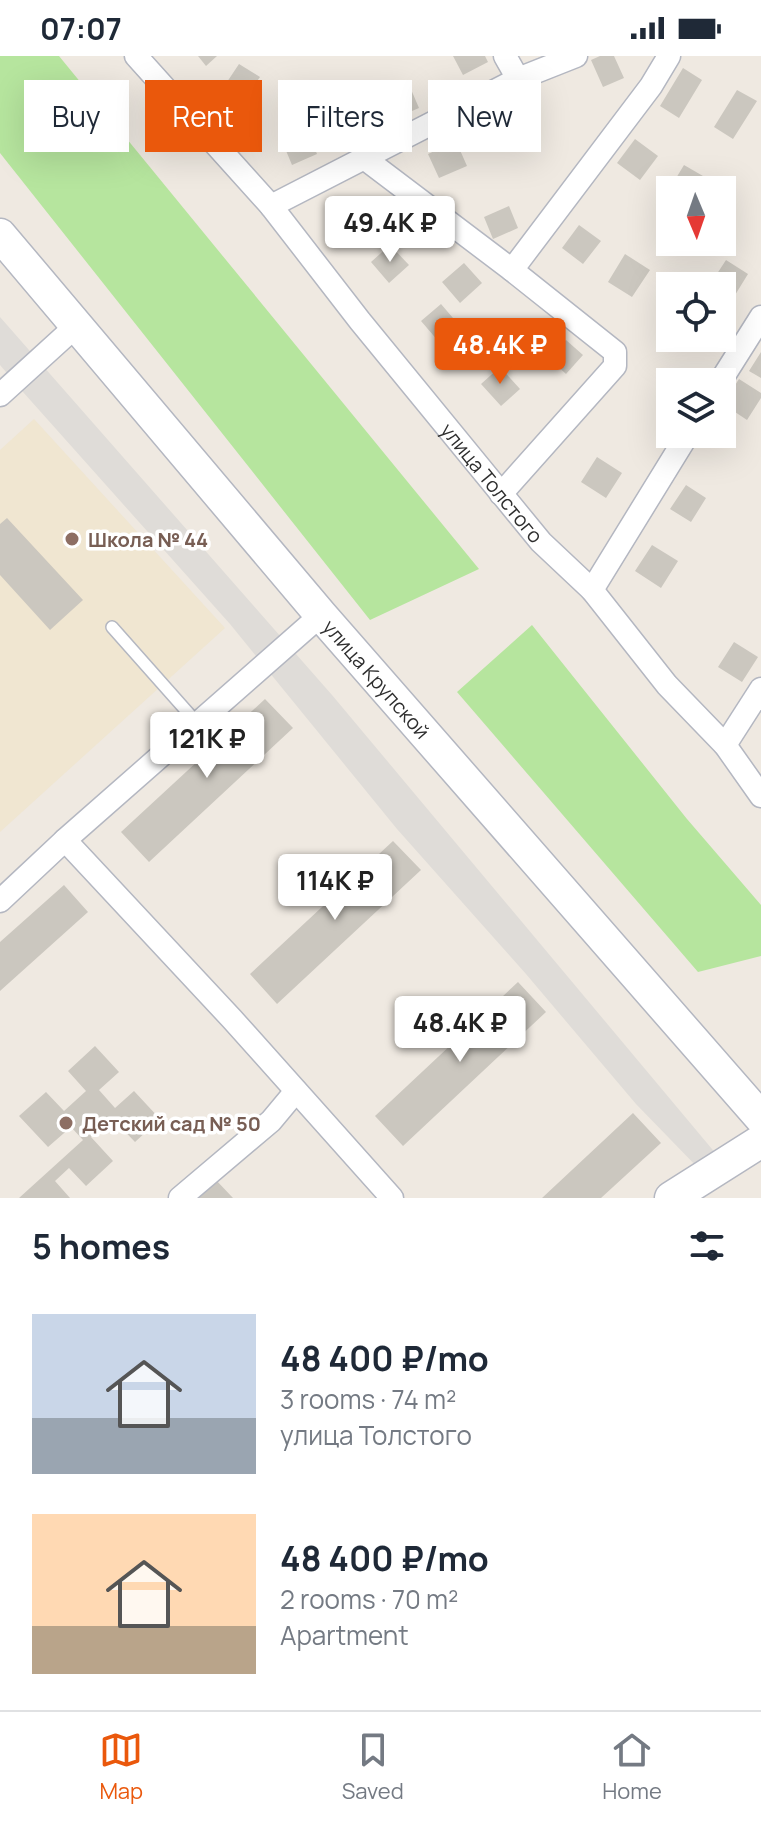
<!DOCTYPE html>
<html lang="en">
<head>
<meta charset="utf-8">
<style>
	:root { --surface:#fff; --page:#f2f2f3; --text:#1f2937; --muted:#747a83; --line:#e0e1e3; --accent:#ea580c }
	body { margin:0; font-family:Manrope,sans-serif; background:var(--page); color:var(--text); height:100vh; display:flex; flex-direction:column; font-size:30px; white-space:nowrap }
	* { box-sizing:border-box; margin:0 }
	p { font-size:26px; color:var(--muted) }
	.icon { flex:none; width:44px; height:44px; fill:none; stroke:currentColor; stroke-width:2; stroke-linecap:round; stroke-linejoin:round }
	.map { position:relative; height:1142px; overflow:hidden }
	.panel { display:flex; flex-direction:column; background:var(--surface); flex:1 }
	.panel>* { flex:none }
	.top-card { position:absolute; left:24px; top:24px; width:714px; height:72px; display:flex; gap:16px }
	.needle { width:52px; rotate:178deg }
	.tools { position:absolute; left:656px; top:120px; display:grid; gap:16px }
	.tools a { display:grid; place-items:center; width:80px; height:80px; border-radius:0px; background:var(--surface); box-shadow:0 8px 32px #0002; font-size:40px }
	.price { position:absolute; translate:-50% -68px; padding:0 18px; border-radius:8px; background:#fff; color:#222; font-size:26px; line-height:52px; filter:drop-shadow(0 2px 4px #0008) }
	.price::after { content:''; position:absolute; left:50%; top:48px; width:24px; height:18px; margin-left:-12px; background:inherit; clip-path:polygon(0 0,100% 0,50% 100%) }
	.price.on { background:var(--accent); color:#fff }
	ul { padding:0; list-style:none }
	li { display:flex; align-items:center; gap:24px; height:200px; padding:0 32px }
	li span { display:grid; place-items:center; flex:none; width:224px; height:160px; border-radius:0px; color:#555 }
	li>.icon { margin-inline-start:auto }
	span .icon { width:96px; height:96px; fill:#fffc; stroke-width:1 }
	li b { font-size:34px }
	h2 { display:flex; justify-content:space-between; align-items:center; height:96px; padding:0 32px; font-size:34px }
	.chip { padding:0 28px; border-radius:0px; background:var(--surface); box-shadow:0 8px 32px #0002; font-size:28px; line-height:72px }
	.chip.on { background:var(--accent); color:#fff }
	.status { display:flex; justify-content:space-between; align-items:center; height:56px; padding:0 40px; background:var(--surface); direction:ltr }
	.status svg { height:22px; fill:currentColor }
	.tabs { display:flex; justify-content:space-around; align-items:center; height:112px; border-top:2px solid var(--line); background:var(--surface); font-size:22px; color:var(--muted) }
	.tabs a { display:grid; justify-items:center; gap:4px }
	.tabs .on { color:var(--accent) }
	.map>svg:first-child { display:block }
</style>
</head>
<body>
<div class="status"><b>07:07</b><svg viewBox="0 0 49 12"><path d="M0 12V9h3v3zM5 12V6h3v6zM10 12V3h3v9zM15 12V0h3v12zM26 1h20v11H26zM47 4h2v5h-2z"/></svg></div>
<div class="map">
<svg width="761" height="1142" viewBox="0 0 761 1142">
	<rect width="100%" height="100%" fill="#efe9e1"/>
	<path fill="#f0e6d1" d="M34,363L225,572L0,776V394Z"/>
	<path fill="#b6e59e" d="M0,0H59L479,513L370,564L0,97Z
		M532,569L687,763L761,849V900L698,916L457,636Z"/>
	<path fill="#dfdcd8" d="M0,261L332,639L722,1105L702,1116L636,1048L526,918L397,773L230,568L23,336L0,309Z"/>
	<path fill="#cbc7bf" d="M198,0H217L206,10Z
		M453,0H485L488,6L463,19Z
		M600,0H614L624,22L603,31L591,4Z
		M239,8L260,21L241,48L221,35Z
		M683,12L702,24L679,62L660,50Z
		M407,24L419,52L391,64L379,37Z
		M737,34L757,45L733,83L714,71Z
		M525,43L537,70L512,81L500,54Z
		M362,45L374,73L349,84L336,56Z
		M307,74L317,98L292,109L282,85Z
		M635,83L658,100L640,124L617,107Z
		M456,85L467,110L439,122L428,98Z
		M684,109L703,120L695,134H670V152L661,147Z
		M349,142L367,163L347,181L329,159Z
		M509,150L518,172L493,183L484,161Z
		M579,169L601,185L583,208L562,192Z
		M390,189L409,209L389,227L371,206Z
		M625,198L650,214L632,241L608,226Z
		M726,204L748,218L732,244L722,237V230H709Z
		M464,207L482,227L460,247L442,226Z
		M441,248L459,269L439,286L421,265Z
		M566,284L583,299L566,318L549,302Z
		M761,296V322L749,315Z
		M500,311L520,333L501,350L481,328Z
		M739,323L761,337V342L747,364L723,348Z
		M597,401L622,417L606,442L581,426Z
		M686,429L706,442L691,466L670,453Z
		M7,462L83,544L50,574L0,519V468Z
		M652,489L678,505L661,532L635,515Z
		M734,586L758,601L742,626L718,611Z
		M265,643L293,672L149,806L121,776Z
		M393,785L421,814L277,948L250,918Z
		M64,829L88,856L0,935V886Z
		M518,926L546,956L403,1090L375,1060Z
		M95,990L119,1016L99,1034L115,1052L134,1035L160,1063L135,1086L112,1062L91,1081L113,1105L86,1130L69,1112L55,1125L70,1142H19L83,1084L71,1071L48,1091L19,1060L46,1036L64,1055L86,1035L68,1015Z
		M633,1057L661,1087L601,1142H542Z
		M215,1123L233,1142H194Z"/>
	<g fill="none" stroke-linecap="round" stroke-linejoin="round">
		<g stroke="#b4b7c1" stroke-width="14">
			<path id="lane" d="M112,571L198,668"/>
		</g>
		<g stroke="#b4b7c1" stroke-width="25">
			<g id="street">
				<path id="s1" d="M136,0L271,150L360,265L541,486L592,534L667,629L725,689L761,740"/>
				<path d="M505,0L518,23"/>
				<path d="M364,102L512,214L615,296V310L501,438"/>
				<path d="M271,150L518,23L576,0"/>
				<path d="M512,214L651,30L669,0"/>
				<path d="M720,326L761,261"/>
				<path d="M0,339L76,270"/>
				<path d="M592,534L688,378"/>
				<path d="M725,689L761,633"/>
				<path d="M65,784L232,963L392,1142"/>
				<path d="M0,845L65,784L321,559"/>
				<path d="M180,1142L271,1065L296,1035"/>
			</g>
		</g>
		<g stroke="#b4b7c1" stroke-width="35">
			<g id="secondary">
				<path id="s2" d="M0,179L321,559L761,1062"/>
				<path d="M671,1142L761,1085"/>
			</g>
		</g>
		<use href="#lane" stroke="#fff" stroke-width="11"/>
		<use href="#street" stroke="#fff" stroke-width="22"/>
		<use href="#secondary" stroke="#fff" stroke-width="32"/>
	</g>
	<g fill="#8d6e63" stroke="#fff" stroke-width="3">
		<circle cx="72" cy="483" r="8"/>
		<circle cx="66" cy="1067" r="8"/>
	</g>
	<g text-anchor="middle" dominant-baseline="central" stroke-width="7" stroke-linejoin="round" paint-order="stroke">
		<g font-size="20" fill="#2e2e2e" stroke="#fff">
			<text stroke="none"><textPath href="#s1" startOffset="556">улица Толстого</textPath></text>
			<text stroke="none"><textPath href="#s2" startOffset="582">улица Крупской</textPath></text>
		</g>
		<g font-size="20" font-weight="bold" fill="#785e54" stroke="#fff" text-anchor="start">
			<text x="88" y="483">Школа № 44</text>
			<text x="82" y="1067">Детский сад № 50</text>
		</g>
	</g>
</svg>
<div class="tools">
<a><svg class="needle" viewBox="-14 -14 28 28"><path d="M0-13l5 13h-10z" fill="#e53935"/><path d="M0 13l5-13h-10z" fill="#747a83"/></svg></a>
<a><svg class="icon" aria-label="locate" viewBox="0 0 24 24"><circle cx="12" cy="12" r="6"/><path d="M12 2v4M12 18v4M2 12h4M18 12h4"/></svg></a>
<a><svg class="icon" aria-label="layers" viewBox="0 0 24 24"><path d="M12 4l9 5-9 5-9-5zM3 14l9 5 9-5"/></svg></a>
</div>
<b class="price" style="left:390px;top:208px">49.4K ₽</b>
<b class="price on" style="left:500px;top:330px">48.4K ₽</b>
<b class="price" style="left:207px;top:724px">121K ₽</b>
<b class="price" style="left:335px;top:866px">114K ₽</b>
<b class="price" style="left:460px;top:1008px">48.4K ₽</b>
<div class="top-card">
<a class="chip">Buy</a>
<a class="chip on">Rent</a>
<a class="chip">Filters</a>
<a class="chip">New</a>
</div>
</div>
<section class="panel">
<h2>5 homes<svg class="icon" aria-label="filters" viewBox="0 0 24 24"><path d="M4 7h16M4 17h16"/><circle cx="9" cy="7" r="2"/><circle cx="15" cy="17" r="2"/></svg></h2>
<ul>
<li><span style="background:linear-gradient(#c9d6e8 65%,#9aa5b1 0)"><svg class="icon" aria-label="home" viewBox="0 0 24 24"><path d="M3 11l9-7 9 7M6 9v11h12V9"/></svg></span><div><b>48 400 ₽/mo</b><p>3 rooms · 74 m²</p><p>улица Толстого</p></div></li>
<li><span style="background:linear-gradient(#ffd9b3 70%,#b9a48a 0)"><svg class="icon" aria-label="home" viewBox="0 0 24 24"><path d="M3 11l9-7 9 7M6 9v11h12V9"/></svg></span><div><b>48 400 ₽/mo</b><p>2 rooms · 70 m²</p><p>Apartment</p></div></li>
</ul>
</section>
<nav class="tabs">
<a class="on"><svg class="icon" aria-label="map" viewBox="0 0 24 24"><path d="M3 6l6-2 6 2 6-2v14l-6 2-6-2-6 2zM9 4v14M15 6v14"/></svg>Map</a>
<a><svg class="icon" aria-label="saved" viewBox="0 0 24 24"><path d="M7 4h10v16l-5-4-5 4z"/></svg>Saved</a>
<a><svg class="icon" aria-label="home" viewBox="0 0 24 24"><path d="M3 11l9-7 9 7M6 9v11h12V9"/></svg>Home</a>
</nav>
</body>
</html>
